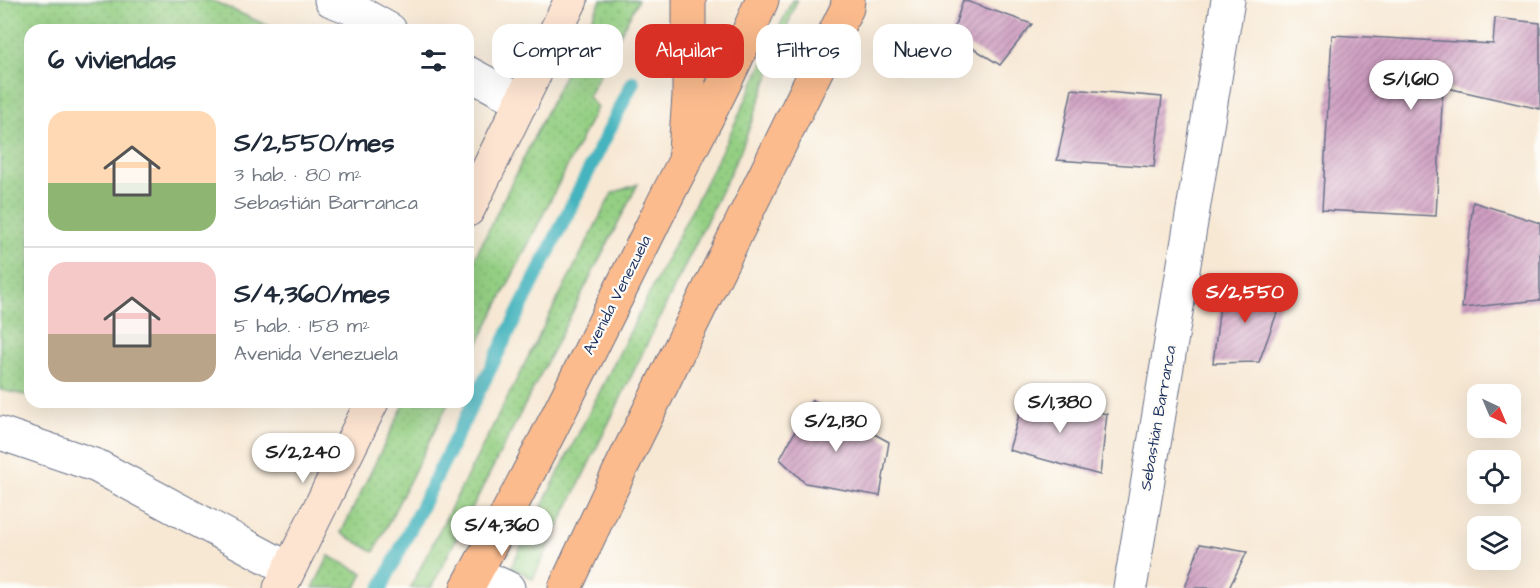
<!DOCTYPE html>
<html lang="es">
<head>
<meta charset="utf-8">
<style>
	:root { --surface:#fff; --page:#f2f2f3; --text:#1f2937; --muted:#747a83; --line:#e0e1e3; --accent:#d93025 }
	body { margin:0; font-family:"Architects Daughter",sans-serif; background:var(--page); color:var(--text); height:100vh; display:flex; flex-direction:column; font-size:22px; white-space:nowrap }
	* { box-sizing:border-box; margin:0 }
	p { font-size:20px; color:var(--muted) }
	.icon { flex:none; width:33px; height:33px; fill:none; stroke:currentColor; stroke-width:2; stroke-linecap:round; stroke-linejoin:round }
	.map { position:relative; flex:1; overflow:hidden }
	.side { position:absolute; left:24px; top:24px; width:450px; height:384px; display:flex; flex-direction:column; background:var(--surface); border-radius:18px; box-shadow:0 6px 24px #0002 }
	.side>* { flex:none }
	.hud { position:absolute; left:492px; top:24px; width:570px; height:54px; display:flex; gap:12px }
	.needle { width:39px; rotate:136deg }
	.tools { position:absolute; left:1467px; top:384px; display:grid; gap:12px }
	.tools a { display:grid; place-items:center; width:54px; height:54px; border-radius:12px; background:var(--surface); box-shadow:0 6px 24px #0002; font-size:30px }
	.price { position:absolute; translate:-50% -51px; padding:0 14px; border-radius:21px; background:#fff; color:#222; font-size:20px; line-height:39px; filter:drop-shadow(0 2px 3px #0008) }
	.price::after { content:''; position:absolute; left:50%; top:36px; width:18px; height:14px; margin-left:-9px; background:inherit; clip-path:polygon(0 0,100% 0,50% 100%) }
	.price.active { background:var(--accent); color:#fff }
	ul { padding:0; list-style:none }
	li { display:flex; align-items:center; gap:18px; height:150px; padding:0 24px }
	li+li { border-top:2px solid var(--line) }
	li span { display:grid; place-items:center; flex:none; width:168px; height:120px; border-radius:18px; color:#555 }
	li>.icon { margin-inline-start:auto }
	span .icon { width:72px; height:72px; fill:#fffc; stroke-width:1 }
	li b { font-size:26px }
	h2 { display:flex; justify-content:space-between; align-items:center; height:72px; padding:0 24px; font-size:26px }
	.tag { padding:0 21px; border-radius:18px; background:var(--surface); box-shadow:0 6px 24px #0002; font-size:21px; line-height:54px }
	.tag.active { background:var(--accent); color:#fff }
	.map>svg:first-child { display:block }
</style>
</head>
<body>
<div class="map">
<svg width="1540" height="588" viewBox="0 0 1540 588">
	<defs>
		<pattern id="grass-dots" width="8" height="8" patternUnits="userSpaceOnUse" patternTransform="scale(1.5)"><rect width="8" height="8" fill="#94cf83"/><path d="M2 2h.1M6 6h.1" fill="none" stroke="#7fb274" stroke-width="1.8" stroke-linecap="round"/></pattern>
		<pattern id="building-hatch" width="6" height="6" patternUnits="userSpaceOnUse" patternTransform="scale(1.5)"><rect width="6" height="6" fill="#cf9ec1"/><path d="M-1 1l2-2M0 6l6-6M5 7l2-2" fill="none" stroke="#a781a0"/></pattern>
	</defs>
	<rect width="100%" height="100%" fill="#fdfcf7"/>
	<filter id="ink" filterUnits="userSpaceOnUse"><feTurbulence type="fractalNoise" baseFrequency=".0167" numOctaves="2"/><feDisplacementMap in="SourceGraphic" scale="12" xChannelSelector="R" yChannelSelector="G"/><feConvolveMatrix kernelMatrix="1 2 1 2 8 2 1 2 1" color-interpolation-filters="sRGB"/></filter>
	<filter id="wash" filterUnits="userSpaceOnUse"><feTurbulence type="fractalNoise" baseFrequency=".008" numOctaves="4" result="noise"/><feDisplacementMap in="SourceGraphic" scale="24" xChannelSelector="R" yChannelSelector="G"/><feGaussianBlur stdDeviation="1.35" result="paint"/><feColorMatrix in="noise" values="0 0 0 0 0 0 0 0 0 0 0 0 0 0 0 0 0 1.4 0 .05"/><feComposite in="paint" operator="in"/></filter>
	<g filter="url(#wash)">
		<rect width="100%" height="100%" fill="#f7e8d4"/>
		<path fill="url(#grass-dots)" stroke="#587f70" stroke-width="1.5" d="M0,0H211L277,30H30V396L0,390Z
			M601,0H638L588,97L597,107L468,364V272Z
			M792,0H797L741,150L533,579L511,567L729,136Z
			M638,184L431,588H410L612,193Z
			M405,402H449L374,552L341,533Z
			M329,556L363,573L356,588H313Z"/>
		<g fill="none" stroke-linecap="round" stroke-linejoin="round">
			<path stroke="#45b4be" stroke-width="14" d="M381,588L633,82"/>
		</g>
		<g id="blocks">
			<path fill="url(#building-hatch)" d="M963,0L1032,24L1000,65L952,35Z
				M1495,18L1540,23V109L1443,87L1436,216L1322,210L1332,35L1493,44Z
				M1072,89L1162,97L1154,167L1057,160Z
				M1473,202L1540,223V300L1462,308Z
				M1222,289L1285,291L1259,362L1213,363Z
				M1025,394L1107,414L1100,475L1009,450Z
				M812,400L889,442L880,496L805,483L780,459Z
				M1200,544L1247,552L1229,588H1185Z"/>
		</g>
	</g>
	<g filter="url(#ink)">
		<use href="#blocks" fill-opacity="0" stroke="#687087" stroke-width="1.5"/>
		<g fill="none" stroke-linecap="round" stroke-linejoin="round">
			<g stroke="#687087" stroke-width="35">
				<path id="street" d="M331,0L349,7L390,30
					M468,73L522,102
					M0,433L97,466L289,569
					M475,573L508,588
					M1130,588L1228,0"/>
			</g>
			<g stroke="#687087" stroke-width="35">
				<path id="secondary" d="M468,210L571,0
					M280,588L372,402"/>
			</g>
			<g stroke="#687087" stroke-width="35">
				<path id="primary" d="M685,151L689,96V0
					M467,588C532,470 591,349 651,228C688,152 730,79 762,0
					M565,588L620,470L847,8L848,0"/>
			</g>
			<use href="#street" stroke="#fff" stroke-width="33"/>
			<use href="#secondary" stroke="#fde4d1" stroke-width="33"/>
			<use href="#primary" stroke="#fbbb8d" stroke-width="33"/>
		</g>
	</g>
	<g text-anchor="middle" dominant-baseline="central" stroke-width="4.5" stroke-linejoin="round" paint-order="stroke">
		<g font-size="16" fill="#1b2f5e" stroke="#fdfcf7">
			<text transform="translate(617 295) rotate(-63)">Avenida Venezuela</text>
			<text transform="translate(1158 418) rotate(-80)">Sebastián Barranca</text>
		</g>
	</g>
</svg>
<div class="tools">
<a><svg class="needle" viewBox="-14 -14 28 28"><path d="M0-13l5 13h-10z" fill="#e53935"/><path d="M0 13l5-13h-10z" fill="#747a83"/></svg></a>
<a><svg class="icon" aria-label="locate" viewBox="0 0 24 24"><circle cx="12" cy="12" r="6"/><path d="M12 2v4M12 18v4M2 12h4M18 12h4"/></svg></a>
<a><svg class="icon" aria-label="layers" viewBox="0 0 24 24"><path d="M12 4l9 5-9 5-9-5zM3 14l9 5 9-5"/></svg></a>
</div>
<b class="price" style="left:1411px;top:111px">S/1,610</b>
<b class="price active" style="left:1245px;top:324px">S/2,550</b>
<b class="price" style="left:1060px;top:434px">S/1,380</b>
<b class="price" style="left:836px;top:453px">S/2,130</b>
<b class="price" style="left:303px;top:484px">S/2,240</b>
<b class="price" style="left:502px;top:557px">S/4,360</b>
<div class="hud">
<a class="tag">Comprar</a>
<a class="tag active">Alquilar</a>
<a class="tag">Filtros</a>
<a class="tag">Nuevo</a>
</div>
<section class="side">
<h2>6 viviendas<svg class="icon" aria-label="filters" viewBox="0 0 24 24"><path d="M4 7h16M4 17h16"/><circle cx="9" cy="7" r="2"/><circle cx="15" cy="17" r="2"/></svg></h2>
<ul>
<li><span style="background:linear-gradient(#ffd9b3 60%,#8fb573 0)"><svg class="icon" aria-label="home" viewBox="0 0 24 24"><path d="M3 11l9-7 9 7M6 9v11h12V9"/></svg></span><div><b>S/2,550/mes</b><p>3 hab. · 80 m²</p><p>Sebastián Barranca</p></div></li>
<li><span style="background:linear-gradient(#f6c9c9 60%,#b9a48a 0)"><svg class="icon" aria-label="home" viewBox="0 0 24 24"><path d="M3 11l9-7 9 7M6 9v11h12V9"/></svg></span><div><b>S/4,360/mes</b><p>5 hab. · 158 m²</p><p>Avenida Venezuela</p></div></li>
</ul>
</section>
</div>
</body>
</html>
